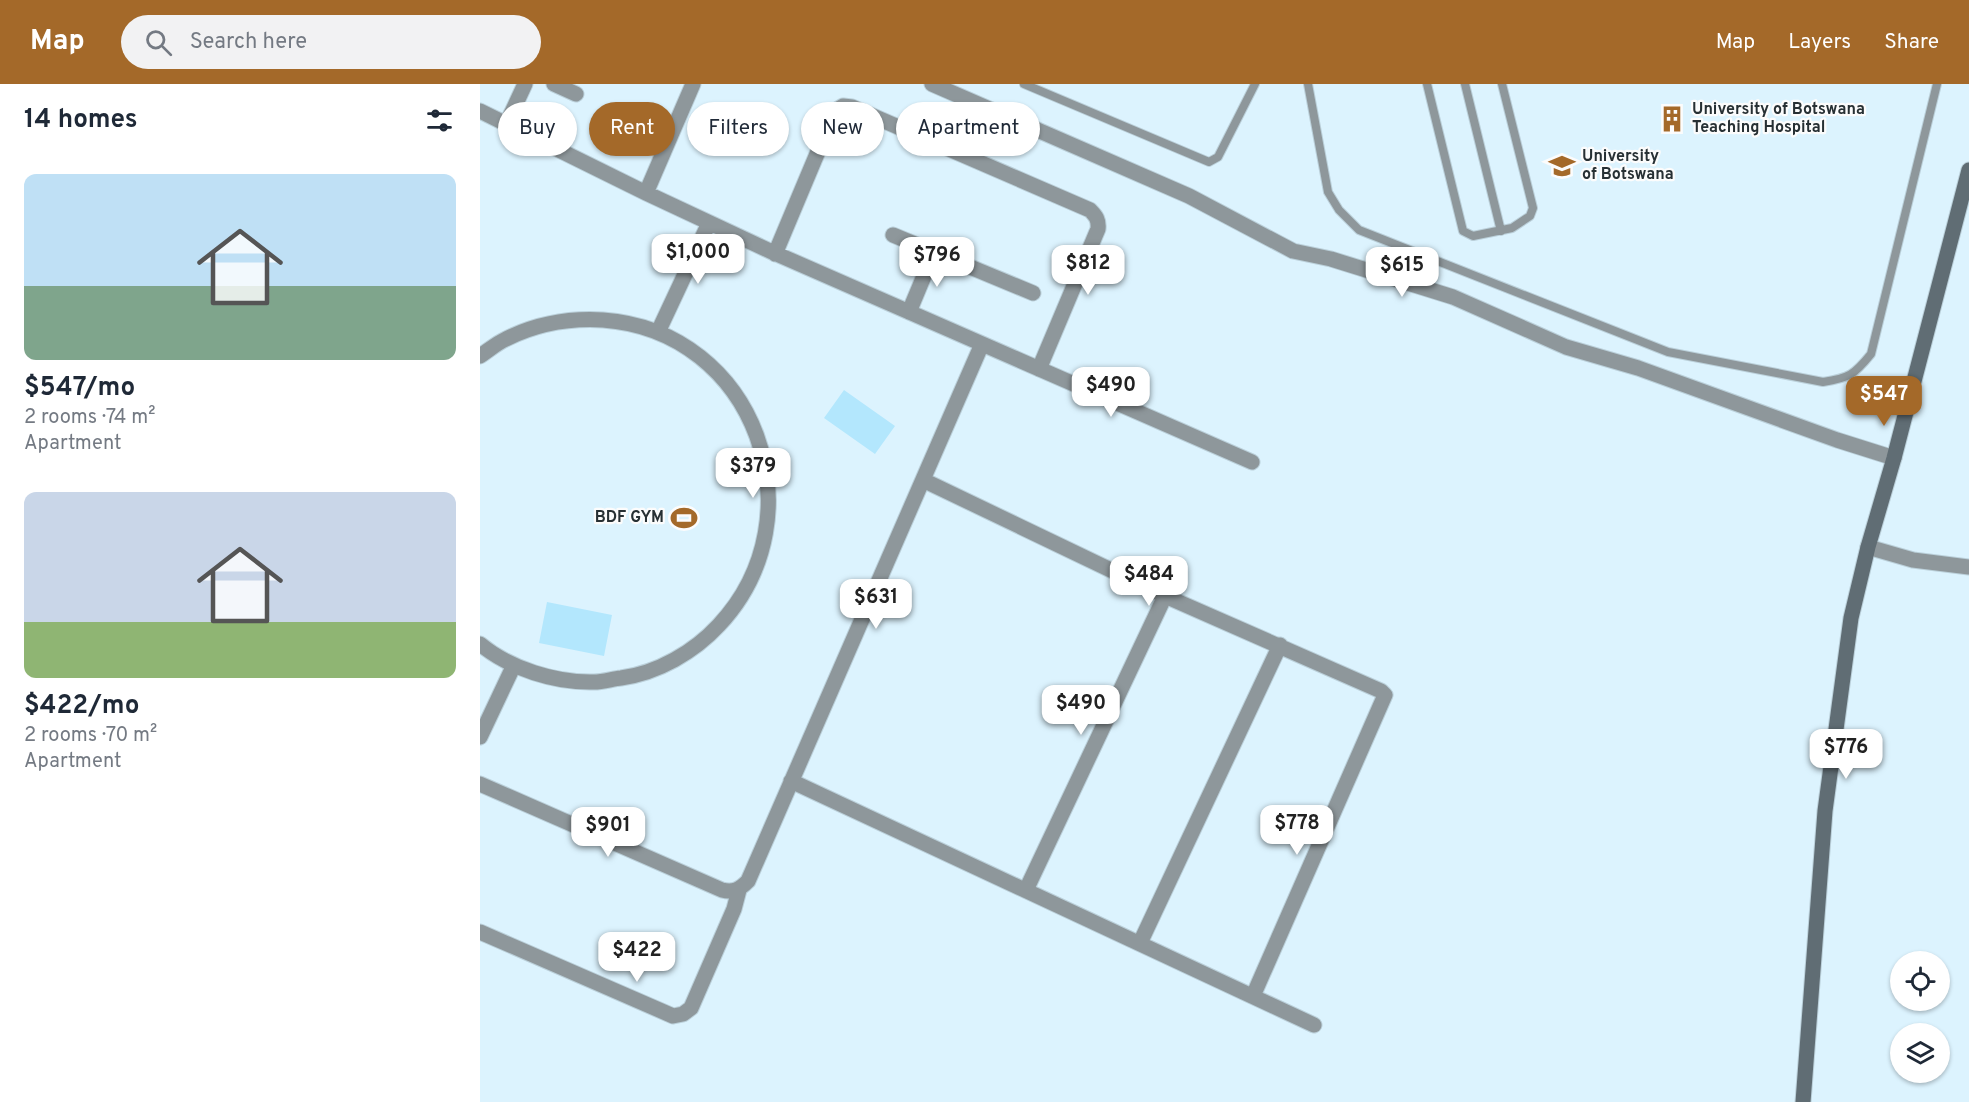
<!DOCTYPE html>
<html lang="en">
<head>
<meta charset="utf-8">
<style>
	:root { --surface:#fff; --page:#f2f2f3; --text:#1f2937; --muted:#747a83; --accent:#a46929 }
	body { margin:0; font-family:Overpass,sans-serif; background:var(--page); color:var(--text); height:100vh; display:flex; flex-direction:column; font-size:22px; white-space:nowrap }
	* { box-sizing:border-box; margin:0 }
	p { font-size:20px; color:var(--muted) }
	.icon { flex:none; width:33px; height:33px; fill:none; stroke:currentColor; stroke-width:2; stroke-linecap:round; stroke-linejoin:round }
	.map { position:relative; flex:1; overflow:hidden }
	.drawer { display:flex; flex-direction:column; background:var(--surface); width:480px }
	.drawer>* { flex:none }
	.guide { position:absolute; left:18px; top:18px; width:570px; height:54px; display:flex; gap:12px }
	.fabs { position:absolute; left:1410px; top:867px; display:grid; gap:12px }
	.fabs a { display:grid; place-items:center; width:60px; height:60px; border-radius:50%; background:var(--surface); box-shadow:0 2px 4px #0004; font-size:30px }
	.price { position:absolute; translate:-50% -51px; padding:0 14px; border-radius:12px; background:#fff; color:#222; font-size:20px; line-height:39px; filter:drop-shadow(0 2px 3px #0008) }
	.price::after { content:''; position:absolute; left:50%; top:36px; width:18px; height:14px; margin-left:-9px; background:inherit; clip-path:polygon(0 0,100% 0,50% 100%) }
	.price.selected { background:var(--accent); color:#fff }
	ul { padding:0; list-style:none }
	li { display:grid; align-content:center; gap:12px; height:318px; padding:0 24px }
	li span { display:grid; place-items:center; height:186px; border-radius:12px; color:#555 }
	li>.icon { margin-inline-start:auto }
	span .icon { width:108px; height:108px; fill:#fffc; stroke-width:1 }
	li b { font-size:26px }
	h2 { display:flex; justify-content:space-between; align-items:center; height:72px; padding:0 24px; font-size:26px }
	.chip { padding:0 21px; border-radius:27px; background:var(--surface); box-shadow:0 2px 4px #0004; font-size:21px; line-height:54px }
	.chip.selected { background:var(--accent); color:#fff }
	header { display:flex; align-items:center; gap:36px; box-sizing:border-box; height:84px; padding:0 30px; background:var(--accent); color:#fff }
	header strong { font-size:28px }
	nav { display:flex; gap:33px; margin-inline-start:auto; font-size:21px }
	.search { width:420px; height:54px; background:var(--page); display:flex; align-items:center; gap:15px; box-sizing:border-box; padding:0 21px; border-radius:33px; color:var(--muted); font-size:22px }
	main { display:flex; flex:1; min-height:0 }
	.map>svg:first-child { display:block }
</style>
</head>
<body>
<header>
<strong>Map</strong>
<div class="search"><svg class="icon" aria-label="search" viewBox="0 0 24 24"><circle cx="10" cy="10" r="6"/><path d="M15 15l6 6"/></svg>Search here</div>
<nav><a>Map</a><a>Layers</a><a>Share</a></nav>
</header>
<main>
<section class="drawer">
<h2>14 homes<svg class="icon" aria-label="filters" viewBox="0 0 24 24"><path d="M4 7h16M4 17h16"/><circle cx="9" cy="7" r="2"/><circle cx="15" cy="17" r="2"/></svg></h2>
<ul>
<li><span style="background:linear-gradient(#bfe0f5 60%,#7fa58c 0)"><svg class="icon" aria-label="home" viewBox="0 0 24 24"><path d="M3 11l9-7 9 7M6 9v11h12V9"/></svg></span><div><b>$547/mo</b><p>2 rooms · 74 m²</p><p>Apartment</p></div></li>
<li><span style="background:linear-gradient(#c9d6e8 70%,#8fb573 0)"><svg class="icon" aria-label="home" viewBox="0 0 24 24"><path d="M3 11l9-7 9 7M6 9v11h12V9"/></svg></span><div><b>$422/mo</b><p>2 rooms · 70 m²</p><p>Apartment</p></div></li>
</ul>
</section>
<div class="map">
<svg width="1489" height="1018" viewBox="0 0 1489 1018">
	<rect width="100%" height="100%" fill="#dcf3fe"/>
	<path fill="#b3e7fd" d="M364,306L415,342L395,370L344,334Z
		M67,518L132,531L124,572L59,559Z"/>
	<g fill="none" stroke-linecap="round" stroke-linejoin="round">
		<g stroke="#bbd0da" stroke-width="10">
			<path id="lane" d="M544,0L729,78L738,73L775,0
				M828,0L848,108L859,126L879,146L1188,268L1343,298C1369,294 1374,291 1391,270L1457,0
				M947,0L983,147L993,152L1032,144L1050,132L1053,124L1022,0
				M985,0L1021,147"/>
		</g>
		<g stroke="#bbd0da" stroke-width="17">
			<path id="street" d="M74,0L96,10
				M452,0L709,112L813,167L851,175L973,213L1086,263L1158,284L1357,356L1414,374
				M0,27L166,109L292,168L772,378
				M26,41L45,0
				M166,109L213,0
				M413,151L553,209
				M295,170L355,27L363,22L372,23L610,126C616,132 619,136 618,145L559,285
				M429,228L454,168
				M178,248L229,139
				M0,272C9,266 17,259 26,255C56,240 90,234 123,236C276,247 341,432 239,541C214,568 178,589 141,594C132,595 123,598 114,598C76,599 30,585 0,560
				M443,396L685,512L901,607L905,611L773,912
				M1388,463L1433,476L1489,483
				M0,653L34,581
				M311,697L834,941
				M0,700L242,806C254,809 260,805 268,797L502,260
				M546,806L685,512
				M0,848L193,932L203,930L211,924L254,825L259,806
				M660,859L800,561"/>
		</g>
		<g stroke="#bbd0da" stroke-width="17">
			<path id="secondary" d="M1323,1018L1345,727L1371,534L1388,463L1414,374L1489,86"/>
		</g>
		<use href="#lane" stroke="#8e979b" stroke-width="8"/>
		<use href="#street" stroke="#8e979b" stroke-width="15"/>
		<use href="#secondary" stroke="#606d74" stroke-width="15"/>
	</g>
	<defs>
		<g id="building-bare" transform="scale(2.07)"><path d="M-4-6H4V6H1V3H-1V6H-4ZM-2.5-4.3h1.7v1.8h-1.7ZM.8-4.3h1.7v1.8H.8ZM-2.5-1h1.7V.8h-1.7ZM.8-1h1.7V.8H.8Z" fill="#a46929" stroke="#fcfcfc" stroke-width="2.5" paint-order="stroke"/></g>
		<g id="university-bare" transform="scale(2.07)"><path d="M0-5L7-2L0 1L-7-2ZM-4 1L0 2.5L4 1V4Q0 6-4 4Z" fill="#a46929" stroke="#fcfcfc" stroke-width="2.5" paint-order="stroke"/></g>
		<g id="stadium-bare" transform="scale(2.07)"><path d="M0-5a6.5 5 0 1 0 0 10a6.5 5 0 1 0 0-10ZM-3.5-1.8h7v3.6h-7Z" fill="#a46929" stroke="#fcfcfc" stroke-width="2.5" paint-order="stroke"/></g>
	</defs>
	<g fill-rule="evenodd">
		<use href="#building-bare" x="1192" y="35"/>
		<use href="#university-bare" x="1082" y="82"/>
		<use href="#stadium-bare" x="204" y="434"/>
	</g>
	<g text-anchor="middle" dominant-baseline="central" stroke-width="4.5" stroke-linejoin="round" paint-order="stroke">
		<g font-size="16" font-weight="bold" fill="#273034" stroke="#fcfcfc" text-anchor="start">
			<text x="1212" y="26">University of Botswana<tspan x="1212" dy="18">Teaching Hospital</tspan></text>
			<text x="1102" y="73">University<tspan x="1102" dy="18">of Botswana</tspan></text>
			<text x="184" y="434" text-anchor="end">BDF GYM</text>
		</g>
	</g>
</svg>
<div class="fabs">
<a><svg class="icon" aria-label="locate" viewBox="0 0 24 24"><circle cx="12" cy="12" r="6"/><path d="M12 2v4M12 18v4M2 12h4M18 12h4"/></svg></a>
<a><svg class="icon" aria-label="layers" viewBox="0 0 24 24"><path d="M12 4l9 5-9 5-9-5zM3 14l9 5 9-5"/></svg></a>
</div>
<b class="price" style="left:218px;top:201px">$1,000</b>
<b class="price" style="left:457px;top:204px">$796</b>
<b class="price" style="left:608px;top:212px">$812</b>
<b class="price" style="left:922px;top:214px">$615</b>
<b class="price" style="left:631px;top:334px">$490</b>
<b class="price selected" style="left:1404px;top:343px">$547</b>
<b class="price" style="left:273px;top:415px">$379</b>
<b class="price" style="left:669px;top:523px">$484</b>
<b class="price" style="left:396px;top:546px">$631</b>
<b class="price" style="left:601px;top:652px">$490</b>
<b class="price" style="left:1366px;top:696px">$776</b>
<b class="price" style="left:817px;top:772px">$778</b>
<b class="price" style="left:128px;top:774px">$901</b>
<b class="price" style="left:157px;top:899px">$422</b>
<div class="guide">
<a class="chip">Buy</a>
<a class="chip selected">Rent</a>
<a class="chip">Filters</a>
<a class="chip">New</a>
<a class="chip">Apartment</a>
</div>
</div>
</main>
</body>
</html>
